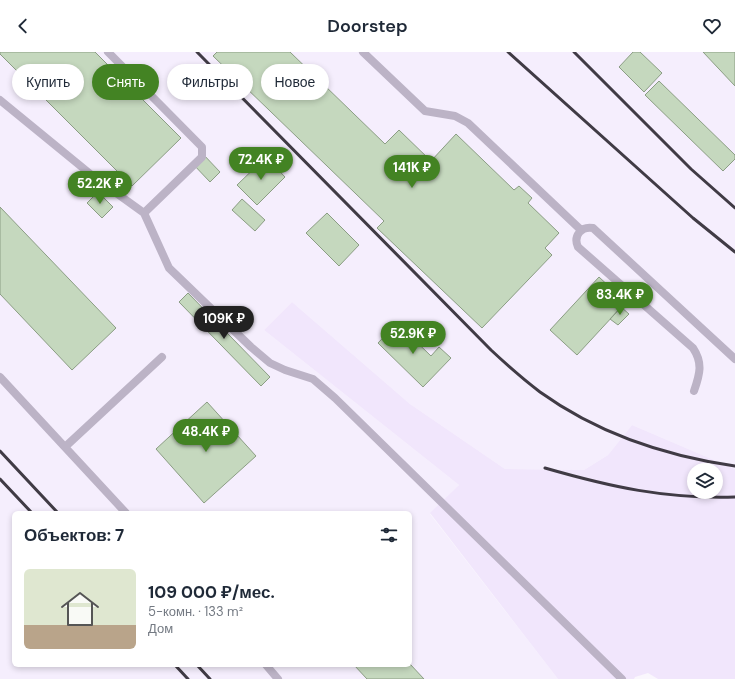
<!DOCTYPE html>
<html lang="ru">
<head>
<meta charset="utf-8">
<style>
	:root { --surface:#fff; --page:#f6f6f7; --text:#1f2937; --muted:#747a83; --line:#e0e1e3; --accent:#438323 }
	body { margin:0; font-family:"DM Sans",sans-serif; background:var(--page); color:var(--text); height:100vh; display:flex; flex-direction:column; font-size:15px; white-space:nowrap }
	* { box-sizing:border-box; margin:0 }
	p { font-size:13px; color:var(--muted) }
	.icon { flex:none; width:22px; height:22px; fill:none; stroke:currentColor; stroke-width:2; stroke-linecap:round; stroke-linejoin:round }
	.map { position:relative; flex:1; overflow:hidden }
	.details { position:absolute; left:12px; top:459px; width:400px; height:156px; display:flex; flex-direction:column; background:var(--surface); border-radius:6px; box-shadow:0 2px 6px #0003 }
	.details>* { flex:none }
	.hud { position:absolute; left:12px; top:12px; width:400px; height:36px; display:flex; gap:8px }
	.buttons { position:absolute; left:687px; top:411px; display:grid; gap:8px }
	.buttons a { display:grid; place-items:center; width:36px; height:36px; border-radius:50%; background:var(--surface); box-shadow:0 2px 6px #0003; font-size:20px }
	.price { position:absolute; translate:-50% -34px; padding:0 9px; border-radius:14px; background:var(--accent); color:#fff; font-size:13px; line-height:26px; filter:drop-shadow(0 1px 2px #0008) }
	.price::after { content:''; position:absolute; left:50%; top:24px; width:12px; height:9px; margin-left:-6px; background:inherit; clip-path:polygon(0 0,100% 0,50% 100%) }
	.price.selected { background:#222; color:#fff }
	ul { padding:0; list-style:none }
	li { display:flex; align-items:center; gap:12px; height:100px; padding:0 12px }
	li+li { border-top:1px solid var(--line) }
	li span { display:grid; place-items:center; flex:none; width:112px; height:80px; border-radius:6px; color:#555 }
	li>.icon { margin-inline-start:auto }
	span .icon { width:48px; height:48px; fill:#fffc; stroke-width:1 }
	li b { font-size:17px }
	h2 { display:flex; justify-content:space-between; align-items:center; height:48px; padding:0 12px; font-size:17px }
	.tag { padding:0 14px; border-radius:18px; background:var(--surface); box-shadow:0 2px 6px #0003; font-size:14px; line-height:36px }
	.tag.selected { background:var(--accent); color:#fff }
	header { display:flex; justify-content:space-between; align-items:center; height:52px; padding:0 12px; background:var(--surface); font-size:18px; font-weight:600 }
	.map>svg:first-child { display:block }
</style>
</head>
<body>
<header><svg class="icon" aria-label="back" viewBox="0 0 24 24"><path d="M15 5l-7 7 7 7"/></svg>Doorstep<svg class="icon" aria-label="heart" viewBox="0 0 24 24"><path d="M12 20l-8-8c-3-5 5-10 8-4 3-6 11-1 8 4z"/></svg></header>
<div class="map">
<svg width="735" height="627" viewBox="0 0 735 627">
	<rect width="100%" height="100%" fill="#faf7fd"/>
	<path fill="#f5eefd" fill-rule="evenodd" d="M0,0H735V417L632,373L608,403L584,418L505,417L410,352L292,250L264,278L459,433L430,462L558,627H0ZM14,461H410V613H14Z"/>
	<path fill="#f1e6fc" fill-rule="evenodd" d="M292,250L410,352L505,417L584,418L608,403L632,373L735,417V627H658L648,621L635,625L634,627H558L430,461L459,433L264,278ZM694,418H716V440H694Z"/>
	<path fill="#c5d8be" stroke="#8b9d84" d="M0,0H95L181,86L132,134L0,2Z
		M217,0H290L385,92L399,78L431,109L456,82L514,138L519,134L532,146L528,151L559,181L545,196L552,203L482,276L377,176L384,169L213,4Z
		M633,0H640L662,21L644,40L619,15Z
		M703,0H735V34Z
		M659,29L735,103V107L723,119L645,43Z
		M202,101L220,120L210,130L192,111Z
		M266,105L285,125L257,153L237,133Z
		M98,140L113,155L102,166L87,151Z
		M242,147L265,168L255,179L232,158Z
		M0,155L116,276L72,318L0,242Z
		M327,161L359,193L339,214L306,181Z
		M599,225L626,250L577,303L550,278Z
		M188,241L270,325L261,334L179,250Z
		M621,255L629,262L618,273L610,267Z
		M397,271L431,304L439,295L451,306L423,335L378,291Z
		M207,350L256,404L204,451L156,397Z
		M410,612L424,627H367L354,613Z"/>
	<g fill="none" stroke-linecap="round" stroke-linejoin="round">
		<path stroke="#bcb3c6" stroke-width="8" d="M108,0L202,95V105L144,161
			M363,0L425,59L455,64L468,71L581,178
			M0,48L94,125L144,161L169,216L251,295L270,311L285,318L313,327L335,346L622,627
			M0,325L126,461
			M694,339C700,322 703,311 693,296L578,195C573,184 581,174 593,176L735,307
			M65,395L162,305
			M266,613L278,627"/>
		<path stroke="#403b45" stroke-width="3" d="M197,0L491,298C507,313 523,327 540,340C597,381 666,404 735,414
			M508,0L693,166L735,200
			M574,0L691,117L735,156
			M0,399L58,461
			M545,416C611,435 665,447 735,445
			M0,427L32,461
			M175,613L188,627
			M197,613L210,627"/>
	</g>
</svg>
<div class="buttons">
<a><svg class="icon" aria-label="layers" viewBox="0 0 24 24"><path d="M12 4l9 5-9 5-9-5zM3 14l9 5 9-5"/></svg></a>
</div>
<b class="price" style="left:261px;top:129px">72.4K ₽</b>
<b class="price" style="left:412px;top:137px">141K ₽</b>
<b class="price" style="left:100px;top:153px">52.2K ₽</b>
<b class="price" style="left:620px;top:264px">83.4K ₽</b>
<b class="price selected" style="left:224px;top:288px">109K ₽</b>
<b class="price" style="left:413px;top:303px">52.9K ₽</b>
<b class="price" style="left:206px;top:401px">48.4K ₽</b>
<div class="hud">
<a class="tag">Купить</a>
<a class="tag selected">Снять</a>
<a class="tag">Фильтры</a>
<a class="tag">Новое</a>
</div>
<section class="details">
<h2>Объектов: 7<svg class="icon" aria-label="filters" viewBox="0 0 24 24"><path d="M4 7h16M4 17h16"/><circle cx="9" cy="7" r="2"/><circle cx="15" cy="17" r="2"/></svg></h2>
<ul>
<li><span style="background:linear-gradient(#dfe7d0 70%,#b9a48a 0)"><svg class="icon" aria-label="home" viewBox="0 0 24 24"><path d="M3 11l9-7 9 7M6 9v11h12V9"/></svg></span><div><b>109 000 ₽/мес.</b><p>5-комн. · 133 m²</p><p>Дом</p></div></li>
</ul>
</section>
</div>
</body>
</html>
